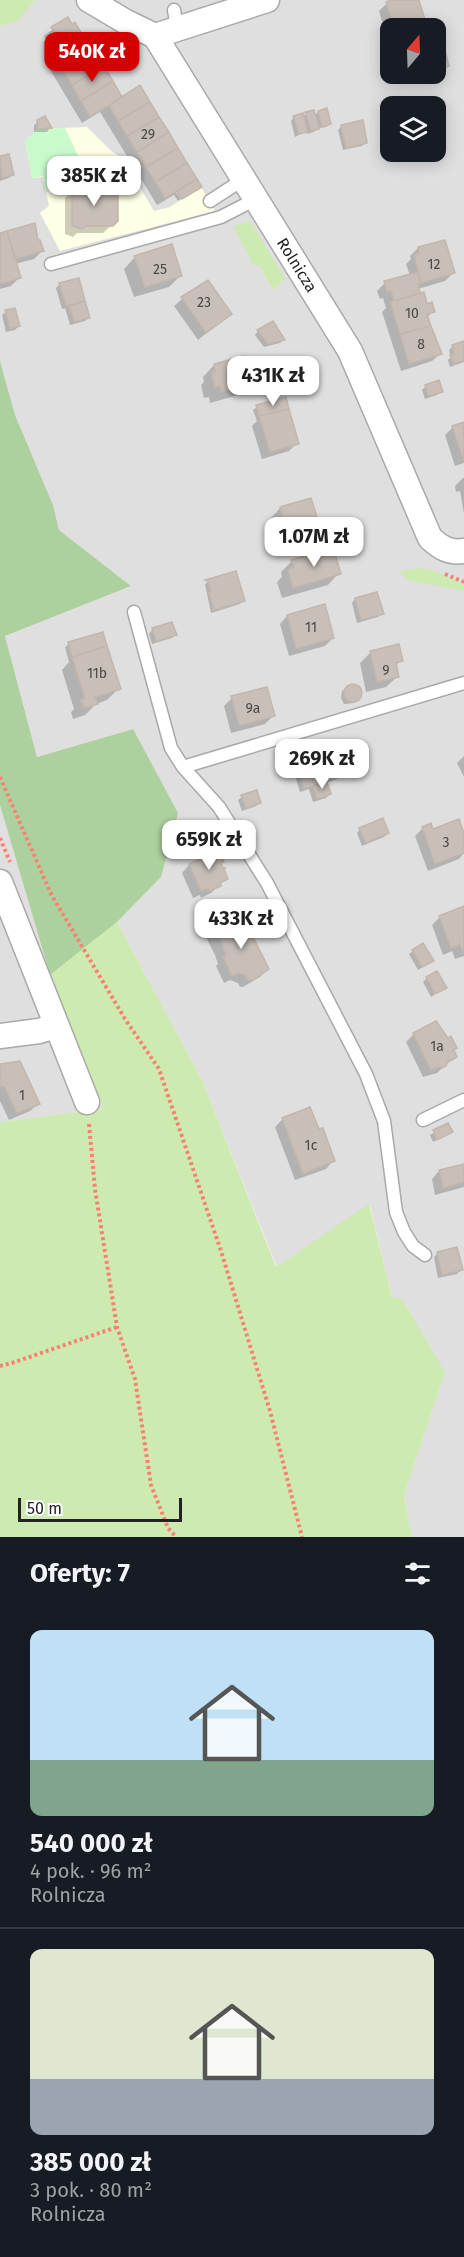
<!DOCTYPE html>
<html lang="pl">
<head>
<meta charset="utf-8">
<style>
	:root { --surface:#171b24; --page:#242831; --text:#f1f3f6; --muted:#9ea1a6; --line:#363941; --accent:#d40000 }
	body { margin:0; font-family:"Fira Sans",sans-serif; background:var(--page); color:var(--text); height:100vh; display:flex; flex-direction:column; font-size:22px; white-space:nowrap }
	* { box-sizing:border-box; margin:0 }
	p { font-size:20px; color:var(--muted) }
	.icon { flex:none; width:33px; height:33px; fill:none; stroke:currentColor; stroke-width:2; stroke-linecap:round; stroke-linejoin:round }
	.map { position:relative; height:1537px; overflow:hidden }
	.drawer { display:flex; flex-direction:column; background:var(--surface); flex:1 }
	.drawer>* { flex:none }
	.needle { width:39px; rotate:19deg }
	.fabs { position:absolute; left:380px; top:18px; display:grid; gap:12px }
	.fabs a { display:grid; place-items:center; width:66px; height:66px; border-radius:12px; background:var(--surface); box-shadow:0 3px 15px #0003; font-size:30px }
	.scale { position:absolute; left:18px; bottom:15px; width:164px; box-sizing:border-box; padding-left:6px; border:3px solid #222; border-top:0; font-size:16px; line-height:21px; white-space:nowrap; color:#222; -webkit-text-stroke:4px #fff; paint-order:stroke }
	.price { position:absolute; translate:-50% -51px; padding:0 14px; border-radius:12px; background:#fff; color:#222; font-size:20px; line-height:39px; filter:drop-shadow(0 2px 3px #0008) }
	.price::after { content:''; position:absolute; left:50%; top:36px; width:18px; height:14px; margin-left:-9px; background:inherit; clip-path:polygon(0 0,100% 0,50% 100%) }
	.price.selected { background:var(--accent); color:#fff }
	ul { padding:0; list-style:none }
	li { display:grid; align-content:center; gap:12px; height:318px; padding:0 30px }
	li+li { border-top:2px solid var(--line) }
	li span { display:grid; place-items:center; height:186px; border-radius:12px; color:#555 }
	li>.icon { margin-inline-start:auto }
	span .icon { width:108px; height:108px; fill:#fffc; stroke-width:1 }
	li b { font-size:26px }
	h2 { display:flex; justify-content:space-between; align-items:center; height:72px; padding:0 30px; font-size:26px }
	.map>svg:first-child { display:block }
</style>
</head>
<body>
<div class="map">
<svg width="464" height="1537" viewBox="0 0 464 1537">
	<rect width="100%" height="100%" fill="#f2efe9"/>
	<path fill="#e0dfdf" fill-rule="evenodd" d="M0,0H464V1537H412L404,1495L445,1372L392,1297L370,1205L277,1267L202,1080L117,922L161,877L132,729L37,757L5,636L131,586L59,530L53,505L15,415L0,361ZM390,28H435V74H390ZM390,106H435V152H390Z
		M0,805L50,975L104,1109L0,1122Z"/>
	<path fill="#ffffe5" d="M87,127L110,150L123,159L154,211L170,207L201,187L215,211L60,251L40,213L49,206L43,177L32,178L25,141L38,129Z"/>
	<path fill="#cdebb0" d="M0,0H35L18,21L0,26Z
		M250,221L285,278L273,290L259,265L254,266L233,226Z
		M421,568L436,571L464,585V591L408,580L398,572Z
		M117,922L202,1080L276,1267L369,1204L392,1297L402,1299L445,1372L404,1495L412,1537H0V1122L103,1109L50,975Z"/>
	<path fill="#add19e" d="M0,361L15,415L53,505L59,530L131,586L5,636L37,757L133,729L178,813L161,877L117,922L50,975L0,805Z"/>
	<path fill="#c8facc" d="M65,128L88,177L46,192L43,176L32,178L25,141L38,129Z"/>
	<path fill="#0003" d="M396,0H418L424,19L412,28H390V40L388,41L379,11L387,3Z
		M67,19L71,26L74,25L122,99L195,179L180,192H176L181,199L178,201L174,195L157,205L100,112L82,123L46,63L52,57L44,42L46,40L44,36Z
		M436,54L448,66L437,72L435,65Z
		M318,112L330,124L326,127L318,128L314,132L307,134L306,131L295,137L291,121L294,117H302L306,114L314,116Z
		M45,118L50,128L47,132H34V125Z
		M342,126L365,143L362,146L343,150L338,130Z
		M7,156L13,174L9,178L0,181V158Z
		M73,190L117,220L103,233H77L73,237L65,234V198Z
		M0,235L37,242L42,251L34,259L15,264L19,278L11,286L0,289Z
		M418,248L453,273L445,281L418,289L419,295L433,311L427,318L440,354L432,361L401,371L382,312L386,308L383,298L380,299L377,291L385,283L410,276L406,264L411,259L410,256Z
		M135,257L180,276L169,287L134,297L124,269Z
		M78,279L88,317L85,321L70,325L65,308L62,309L56,288L60,284Z
		M182,299L230,314L198,340L174,306Z
		M6,312L19,326L15,330L6,332L2,315Z
		M258,331L283,340L280,343L264,347L255,335Z
		M464,342V362L450,367L448,360L451,357L449,350L453,346Z
		M214,365L250,384L238,395L210,403L209,397L204,398L201,385L204,382L203,377Z
		M426,386L441,391L437,395L425,399L422,390Z
		M257,407L297,443L289,451L262,459L252,426L257,421L253,410Z
		M464,424V463L455,466L445,435L453,427Z
		M463,478H464V514L460,491L456,492L455,486Z
		M280,508L320,533L309,544L279,553L269,520Z
		M317,557L339,573L328,585L282,598L277,582L282,577L281,572L292,561Z
		M209,581L244,600L240,604L211,613L205,584Z
		M355,599L382,613L378,617L357,623L352,603Z
		M287,616L333,638L325,646L289,656L280,624Z
		M171,624L175,635L172,638L152,644L149,634L152,630Z
		M69,644L119,688L107,700L96,704L85,715L73,719L71,712L74,709L62,670L69,662L65,647Z
		M371,652L401,660L395,666L398,676L386,687L366,692L360,663Z
		M352,685L357,687L360,692L358,699L354,703L344,704L341,698L342,691Z
		M232,698L273,716L265,724L231,733L224,706Z
		M307,750L341,775L337,779L326,783L330,794L326,798L313,802L309,789L300,792L293,769L297,766L296,762L304,757L303,754Z
		M464,756V777L457,763Z
		M242,797L259,802L256,806L242,811L238,800Z
		M430,825L432,831L464,842V853L459,859L428,871L415,836L422,829Z
		M360,829L388,833L384,837L362,846L357,833Z
		M218,852L220,864L226,879L211,893L201,898L200,895L193,898L182,873L189,865Z
		M464,908V956L455,959L452,951L443,955L432,925L440,917Z
		M214,929L267,969L260,977L243,987H240L238,983L230,980L224,983L216,966L218,964L215,955L206,937Z
		M413,951L428,964L418,970L409,954Z
		M427,978L445,987L431,997L423,982Z
		M414,1034L452,1051L455,1056L437,1073L423,1077L406,1042Z
		M0,1066L38,1104L30,1111L9,1120L0,1101Z
		M283,1119L333,1161L326,1169L295,1180L275,1127Z
		M447,1125L451,1132L433,1142L430,1135Z
		M464,1165V1187L435,1195L432,1179L439,1171Z
		M456,1249L461,1270L457,1274L438,1278L434,1257L437,1254Z"/>
	<path fill="#c7bfb8" stroke="#c4b6ab" stroke-width="1.5" d="M391,0H419L425,20L412,24L414,28H394L386,2Z
		M68,17L72,24L75,22L83,36L60,50L51,33L54,32L51,27Z
		M85,35L94,50L63,70L53,54Z
		M94,50L104,66L72,85L63,70Z
		M445,50L449,66L441,69L436,53Z
		M104,66L113,81L81,101L72,85Z
		M113,81L122,97L90,117L81,101Z
		M140,85L150,102L118,121L109,105Z
		M150,102L159,117L127,136L118,121Z
		M327,108L331,124L322,127L318,111Z
		M314,110L319,129L311,131L305,112Z
		M303,113L308,132L299,134L293,116Z
		M45,116L52,128L37,129V120Z
		M159,117L169,132L137,152L127,136Z
		M363,120L367,143L346,148L341,125Z
		M169,132L178,148L146,167L137,152Z
		M178,148L187,163L155,182L146,167Z
		M9,154L14,175L2,178L0,156Z
		M187,163L197,179L165,198L155,182Z
		M197,179L202,187L182,199L177,191Z
		M78,185H83L86,189H118V221L113,226H86L82,229L72,226V189Z
		M35,223L38,240H40L44,251L15,259L7,231Z
		M7,231L21,278L0,284V233Z
		M445,240L455,273L421,283L414,255L419,253L418,247Z
		M172,244L182,276L145,287L134,256Z
		M418,272L421,283L418,284L420,293L394,301L391,291L387,292L384,281Z
		M79,278L85,301L66,306L59,283Z
		M208,280L232,314L206,333L181,297Z
		M424,292L427,304L432,302L435,312L427,314L431,326L400,334L390,302Z
		M85,301L90,318L74,322L69,306Z
		M15,308L20,326L10,329L5,310Z
		M273,321L285,340L268,344L257,330Z
		M431,326L442,354L409,364L400,334Z
		M464,341V360L454,364L450,355L454,354L452,345Z
		M244,356L251,384L221,392L220,386L215,388L211,372H215L214,364Z
		M439,380L443,392L428,396L425,385Z
		M286,397L289,409L259,416L256,405Z
		M289,409L299,444L270,452L259,416Z
		M464,422V459H463L452,426Z
		M311,498L322,533L290,543L280,507Z
		M334,550L341,574L293,588L288,570L294,567L291,560L317,552L318,555Z
		M236,571L245,601L214,610L209,593L211,592L208,581L205,580Z
		M377,592L384,614L361,620L355,598Z
		M325,604L334,638L296,649L287,615Z
		M172,622L177,635L156,641L152,628Z
		M103,632L107,646L72,657L68,642Z
		M399,644L403,661L396,663L399,677L377,682L370,651Z
		M107,646L121,689L95,697L98,704L84,708L81,700L85,698L72,657Z
		M344 693a9 9 0 1 1 18 0a9 9 0 1 1-18 0Z
		M267,687L275,716L239,726L231,696Z
		M332,742L343,776L304,789L296,764L301,763L299,757L307,754L306,749Z
		M327,782L331,794L317,799L313,786Z
		M257,790L261,803L246,808L241,795Z
		M383,818L389,833L366,843L359,828Z
		M459,819L464,833V853L435,864L422,827L431,823L433,829Z
		M219,850L224,862L221,863L223,868H226L224,869L228,879L220,883L221,886L209,891L208,888L201,891L189,864Z
		M464,906V952L463,953L460,944L451,948L439,916Z
		M239,916L248,934L251,933L269,969L253,980H248L245,975L239,973L232,976L223,957L226,956L223,946L213,928Z
		M423,943L434,961L422,967L412,950Z
		M437,971L447,988L435,994L426,977Z
		M436,1021L448,1038L451,1036L457,1048L454,1050L457,1057L448,1062L446,1066L442,1068L438,1067L431,1070L413,1033Z
		M20,1061L40,1104L17,1113L4,1086L0,1087V1064Z
		M310,1107L319,1129L323,1128L335,1161L303,1174L282,1118Z
		M448,1123L453,1132L437,1140L433,1130Z
		M464,1164V1182L443,1188L439,1170Z
		M457,1247L463,1270L442,1275L437,1252Z"/>
	<g fill="none" stroke-linecap="round" stroke-linejoin="round">
		<g stroke="#a9a9a9" stroke-width="15">
			<path id="lane" d="M174,10L177,28
				M210,201L244,179
				M51,264L221,217L256,199
				M134,612L171,748L183,767L219,807L267,883L366,1074L384,1121L396,1212L404,1232L413,1246L425,1255
				M183,767L464,683
				M423,1120L464,1100"/>
		</g>
		<g stroke="#a9a9a9" stroke-width="27">
			<path id="street" d="M89,0L126,22L155,36L350,351L430,538C441,548 449,553 464,551
				M155,36L267,0
				M0,882L87,1102
				M0,1036L39,1031L56,1026"/>
		</g>
		<path stroke="#fa8072" stroke-width="4" stroke-dasharray="3 3" stroke-linecap="butt" d="M445,574L464,582
			M0,777L51,894L125,1019L159,1069L221,1251L270,1411L302,1537
			M0,838L10,862
			M89,1124L95,1189L117,1327L135,1379L151,1485L168,1528L176,1537
			M0,1366L12,1363L117,1327"/>
		<use href="#lane" stroke="#fff" stroke-width="12"/>
		<use href="#street" stroke="#fff" stroke-width="24"/>
	</g>
	<g text-anchor="middle" dominant-baseline="central" stroke-width="5" stroke-linejoin="round" paint-order="stroke">
		<g font-size="14" fill="#4b4948">
			<text x="148" y="134">29</text>
			<text x="434" y="264">12</text>
			<text x="160" y="269">25</text>
			<text x="204" y="302">23</text>
			<text x="412" y="313">10</text>
			<text x="421" y="344">8</text>
			<text x="311" y="627">11</text>
			<text x="386" y="670">9</text>
			<text x="97" y="673">11b</text>
			<text x="253" y="708">9a</text>
			<text x="446" y="842">3</text>
			<text x="437" y="1046">1a</text>
			<text x="22" y="1095">1</text>
			<text x="311" y="1145">1c</text>
		</g>
		<g font-size="16" fill="#222" stroke="#fff">
			<text transform="translate(297 265) rotate(58)">Rolnicza</text>
		</g>
	</g>
</svg>
<div class="fabs">
<a><svg class="needle" viewBox="-14 -14 28 28"><path d="M0-13l5 13h-10z" fill="#e53935"/><path d="M0 13l5-13h-10z" fill="#9ea1a6"/></svg></a>
<a><svg class="icon" aria-label="layers" viewBox="0 0 24 24"><path d="M12 4l9 5-9 5-9-5zM3 14l9 5 9-5"/></svg></a>
</div>
<div class="scale">50 m</div>
<b class="price selected" style="left:92px;top:83px">540K zł</b>
<b class="price" style="left:94px;top:207px">385K zł</b>
<b class="price" style="left:273px;top:407px">431K zł</b>
<b class="price" style="left:314px;top:568px">1.07M zł</b>
<b class="price" style="left:322px;top:790px">269K zł</b>
<b class="price" style="left:209px;top:871px">659K zł</b>
<b class="price" style="left:241px;top:950px">433K zł</b>
</div>
<section class="drawer">
<h2>Oferty: 7<svg class="icon" aria-label="filters" viewBox="0 0 24 24"><path d="M4 7h16M4 17h16"/><circle cx="9" cy="7" r="2"/><circle cx="15" cy="17" r="2"/></svg></h2>
<ul>
<li><span style="background:linear-gradient(#bfe0f5 70%,#7fa58c 0)"><svg class="icon" aria-label="home" viewBox="0 0 24 24"><path d="M3 11l9-7 9 7M6 9v11h12V9"/></svg></span><div><b>540 000 zł</b><p>4 pok. · 96 m²</p><p>Rolnicza</p></div></li>
<li><span style="background:linear-gradient(#dfe7d0 70%,#9aa5b1 0)"><svg class="icon" aria-label="home" viewBox="0 0 24 24"><path d="M3 11l9-7 9 7M6 9v11h12V9"/></svg></span><div><b>385 000 zł</b><p>3 pok. · 80 m²</p><p>Rolnicza</p></div></li>
</ul>
</section>
</body>
</html>
